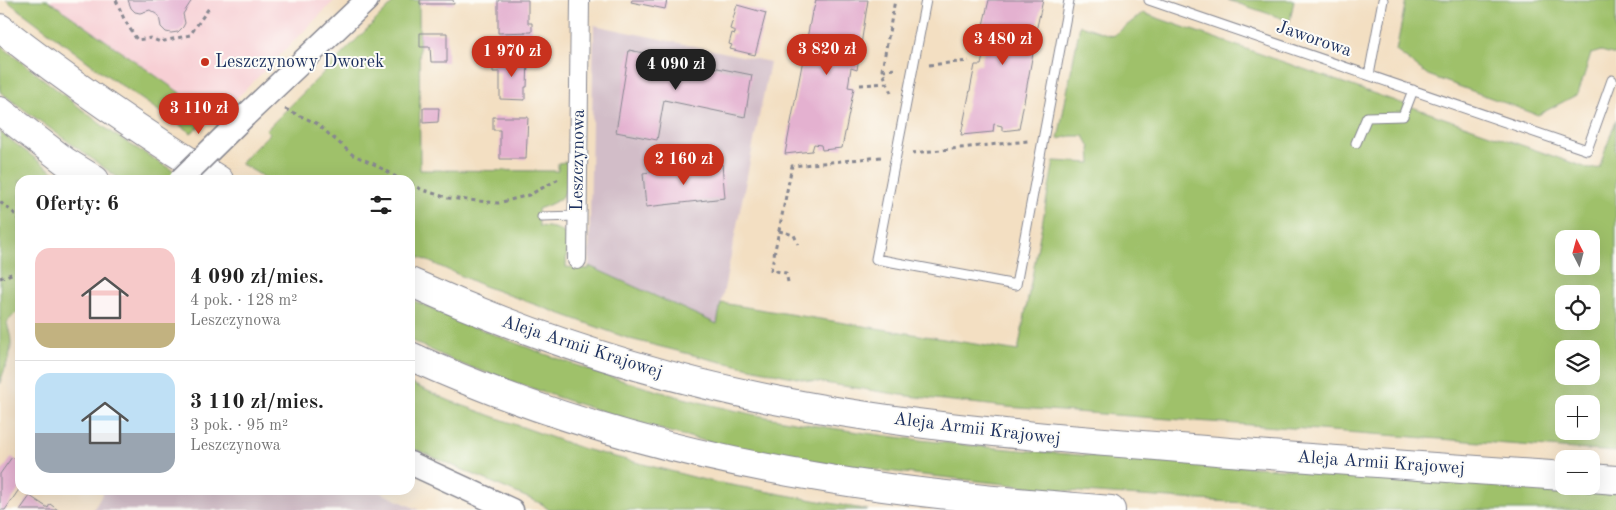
<!DOCTYPE html>
<html lang="pl">
<head>
<meta charset="utf-8">
<style>
	:root { --surface:#fff; --page:#f2f2f2; --text:#222; --muted:#767676; --line:#e0e0e0; --accent:#c8321e }
	body { margin:0; font-family:"Old Standard TT",serif; background:var(--page); color:var(--text); height:100vh; display:flex; flex-direction:column; font-size:19px; white-space:nowrap }
	* { box-sizing:border-box; margin:0 }
	p { font-size:16px; color:var(--muted) }
	.icon { flex:none; width:28px; height:28px; fill:none; stroke:currentColor; stroke-width:2; stroke-linecap:round; stroke-linejoin:round }
	.map { position:relative; flex:1; overflow:hidden }
	.details { position:absolute; left:15px; top:175px; width:400px; height:320px; display:flex; flex-direction:column; background:var(--surface); border-radius:15px; box-shadow:0 5px 20px #0002 }
	.details>* { flex:none }
	.needle { width:32px; rotate:354deg }
	.tools { position:absolute; left:1555px; top:230px; display:grid; gap:10px }
	.tools a { display:grid; place-items:center; width:45px; height:45px; border-radius:10px; background:var(--surface); box-shadow:0 5px 20px #0002; font-size:25px }
	.price { position:absolute; translate:-50% -42px; padding:0 11px; border-radius:18px; background:var(--accent); color:#fff; font-size:16px; line-height:32px; filter:drop-shadow(0 1px 2px #0008) }
	.price::after { content:''; position:absolute; left:50%; top:30px; width:15px; height:11px; margin-left:-8px; background:inherit; clip-path:polygon(0 0,100% 0,50% 100%) }
	.price.on { background:#222; color:#fff }
	ul { padding:0; list-style:none }
	li { display:flex; align-items:center; gap:15px; height:125px; padding:0 20px }
	li+li { border-top:1px solid var(--line) }
	li span { display:grid; place-items:center; flex:none; width:140px; height:100px; border-radius:15px; color:#555 }
	li>.icon { margin-inline-start:auto }
	span .icon { width:60px; height:60px; fill:#fffc; stroke-width:1 }
	li b { font-size:21px }
	h2 { display:flex; justify-content:space-between; align-items:center; height:60px; padding:0 20px; font-size:21px }
	.map>svg:first-child { display:block }
</style>
</head>
<body>
<div class="map">
<svg width="1616" height="510" viewBox="0 0 1616 510">
	<rect width="100%" height="100%" fill="#fdfcf7"/>
	<filter id="ink" filterUnits="userSpaceOnUse"><feTurbulence type="fractalNoise" baseFrequency=".02" numOctaves="2"/><feDisplacementMap in="SourceGraphic" scale="10" xChannelSelector="R" yChannelSelector="G"/><feConvolveMatrix kernelMatrix="1 2 1 2 8 2 1 2 1" color-interpolation-filters="sRGB"/></filter>
	<filter id="wash" filterUnits="userSpaceOnUse"><feTurbulence type="fractalNoise" baseFrequency=".0096" numOctaves="4" result="noise"/><feDisplacementMap in="SourceGraphic" scale="20" xChannelSelector="R" yChannelSelector="G"/><feGaussianBlur stdDeviation="1.12" result="paint"/><feColorMatrix in="noise" values="0 0 0 0 0 0 0 0 0 0 0 0 0 0 0 0 0 1.4 0 .05"/><feComposite in="paint" operator="in"/></filter>
	<g filter="url(#wash)">
		<rect width="100%" height="100%" fill="#f3dfc2"/>
		<path fill="#f7cfd4" d="M48,0H335L233,102L188,98Z"/>
		<path fill="#d2bdc8" d="M594,25L770,62L717,324L589,266Z
			M105,490H375L419,510H93Z"/>
		<path fill="#9fc16a" stroke="#5d7864" fill-rule="evenodd" d="M6,0H48L213,116L191,133L99,70Z
			M396,0H419L420,170L558,171V163L566,162C570,167 569,172 569,178C568,198 555,203 538,209L539,226C573,229 567,236 566,267L589,269V266L717,324L721,303L1018,351L1054,161L1091,163L1090,147L1084,136H1071L1058,139L1080,25L1113,36L1143,13L1590,169L1599,168L1616,120V452L1007,407L908,396L811,381L713,360L630,339L484,286L410,253V180H269L240,163L270,133L266,130ZM1564,239H1591V266H1564ZM1564,294H1591V321H1564ZM1564,349H1591V376H1564ZM1564,404H1591V431H1564Z
			M1228,0H1294L1290,21Z
			M1406,0H1616V55L1601,51L1591,54L1578,94L1538,115L1428,75L1396,51Z
			M0,45L112,133L188,180H121L0,92Z
			M0,132L64,180H20V309L7,322C8,329 11,335 11,342C12,356 3,370 0,384Z
			M410,299C522,349 640,392 761,416C903,443 1047,453 1191,463C1332,472 1474,482 1616,493V510H1346L1068,491L842,466L745,451L666,431L575,403L461,364L410,340Z
			M410,383L450,401L584,449L709,481L868,510H549L542,504L410,447Z"/>
		<g id="blocks">
			<path fill="#e4b1d0" d="M128,0H192L183,14L185,23L183,27L178,32L171,33L166,32L161,27L159,16L150,10L140,13L135,12L131,8Z
				M420,0H453L454,4H420Z
				M498,0H528V23H532V32L498,33Z
				M632,0H667L665,9L631,2Z
				M816,0H868L857,70L851,68L848,87L854,88L842,148L822,150L821,145L814,144L812,151L785,154L812,12H813Z
				M989,0H1043L1036,31H1037L1019,129L1002,131V126L994,124L993,132L961,135L975,65H981L985,47L978,46Z
				M737,5L766,13L755,55L730,49L732,45L729,44L732,33L735,34V31L730,29Z
				M420,33H447V62H431L430,47H420Z
				M629,50L752,75L745,117L664,100L657,140L616,132Z
				M500,58H528L527,87H525V100L500,99V72H493V62H500Z
				M423,108H439L438,122L423,123Z
				M493,117H528L526,159H500V130H493Z
				M722,164L725,198L646,207L643,173Z
				M12,457L20,463V488L5,510H0V474Z
				M30,496L48,508L50,504L58,510H20Z"/>
		</g>
	</g>
	<g filter="url(#ink)">
		<use href="#blocks" fill-opacity="0" stroke="#878790" stroke-width="1"/>
		<g fill="none" stroke-linecap="round" stroke-linejoin="round">
			<g stroke="#878790" stroke-width="11">
				<path id="service" d="M926,0L876,259L1016,285L1069,0
					M1149,0L1587,150L1612,80
					M1369,75L1383,0
					M1356,143L1367,117L1403,116L1413,90
					M542,217L577,216"/>
			</g>
			<g stroke="#878790" stroke-width="20">
				<path id="minor" d="M577,260L580,0"/>
			</g>
			<g stroke="#878790" stroke-width="25">
				<path id="tertiary" d="M245,116L367,0
					M410,463L512,510"/>
			</g>
			<g stroke="#878790" stroke-width="30">
				<path id="primary" d="M0,28C70,83 143,133 219,180
					M0,111L66,162L95,180
					M410,282C527,335 649,375 775,400C905,426 1037,437 1168,447C1300,458 1432,467 1564,476
					M410,356C539,415 679,454 818,477C915,494 1013,502 1111,510
					M1591,478L1616,480"/>
			</g>
			<path stroke="#878790" stroke-width="3" stroke-dasharray="4 4" stroke-linecap="butt" d="M116,0L124,19L137,40L151,38L160,42L190,35L209,8
				M929,65L969,61
				M882,70L898,69
				M860,85L888,83
				M891,93L882,70L895,0
				M285,109L316,123L353,155L374,164L401,180
				M912,153L1028,141
				M410,184L423,190L448,198L498,203L529,195L559,179
				M0,202L14,213L20,222
				M779,231L794,235L798,244
				M0,278L20,271
				M788,282L786,273L771,270L792,166L881,157"/>
			<use href="#service" stroke="#fff" stroke-width="9"/>
			<use href="#minor" stroke="#fff" stroke-width="18"/>
			<use href="#tertiary" stroke="#fff" stroke-width="22"/>
			<use href="#primary" stroke="#fff" stroke-width="28"/>
			<g stroke="#878790" stroke-width="25" stroke-linecap="butt">
				<path id="tertiary-bridge" d="M180,180L245,116"/>
			</g>
			<use href="#tertiary-bridge" stroke="#fff" stroke-width="22"/>
		</g>
	</g>
	<circle fill="#c8321e" stroke="#fdfcf7" stroke-width="2" cx="205" cy="62" r="5"/>
	<g text-anchor="middle" dominant-baseline="central" stroke-width="4" stroke-linejoin="round" paint-order="stroke">
		<g font-size="18" fill="#1b2f5e" stroke="#fdfcf7">
			<text transform="translate(1314 39) rotate(19)">Jaworowa</text>
			<text transform="translate(578 160) rotate(-89)">Leszczynowa</text>
			<text transform="translate(582 347) rotate(18)">Aleja Armii Krajowej</text>
			<text transform="translate(977 429) rotate(7)">Aleja Armii Krajowej</text>
			<text transform="translate(1381 463) rotate(4)">Aleja Armii Krajowej</text>
		</g>
		<g font-size="18" fill="#1b2f5e" stroke="#fdfcf7" text-anchor="start">
			<text x="215" y="62">Leszczynowy Dworek</text>
		</g>
	</g>
</svg>
<div class="tools">
<a><svg class="needle" viewBox="-14 -14 28 28"><path d="M0-13l5 13h-10z" fill="#e53935"/><path d="M0 13l5-13h-10z" fill="#767676"/></svg></a>
<a><svg class="icon" aria-label="locate" viewBox="0 0 24 24"><circle cx="12" cy="12" r="6"/><path d="M12 2v4M12 18v4M2 12h4M18 12h4"/></svg></a>
<a><svg class="icon" aria-label="layers" viewBox="0 0 24 24"><path d="M12 4l9 5-9 5-9-5zM3 14l9 5 9-5"/></svg></a>
<a>+</a>
<a>−</a>
</div>
<b class="price" style="left:1003px;top:66px">3 480 zł</b>
<b class="price" style="left:827px;top:76px">3 820 zł</b>
<b class="price" style="left:512px;top:78px">1 970 zł</b>
<b class="price on" style="left:676px;top:91px">4 090 zł</b>
<b class="price" style="left:199px;top:135px">3 110 zł</b>
<b class="price" style="left:684px;top:186px">2 160 zł</b>
<section class="details">
<h2>Oferty: 6<svg class="icon" aria-label="filters" viewBox="0 0 24 24"><path d="M4 7h16M4 17h16"/><circle cx="9" cy="7" r="2"/><circle cx="15" cy="17" r="2"/></svg></h2>
<ul>
<li><span style="background:linear-gradient(#f6c9c9 75%,#c2b280 0)"><svg class="icon" aria-label="home" viewBox="0 0 24 24"><path d="M3 11l9-7 9 7M6 9v11h12V9"/></svg></span><div><b>4 090 zł/mies.</b><p>4 pok. · 128 m²</p><p>Leszczynowa</p></div></li>
<li><span style="background:linear-gradient(#bfe0f5 60%,#9aa5b1 0)"><svg class="icon" aria-label="home" viewBox="0 0 24 24"><path d="M3 11l9-7 9 7M6 9v11h12V9"/></svg></span><div><b>3 110 zł/mies.</b><p>3 pok. · 95 m²</p><p>Leszczynowa</p></div></li>
</ul>
</section>
</div>
</body>
</html>
